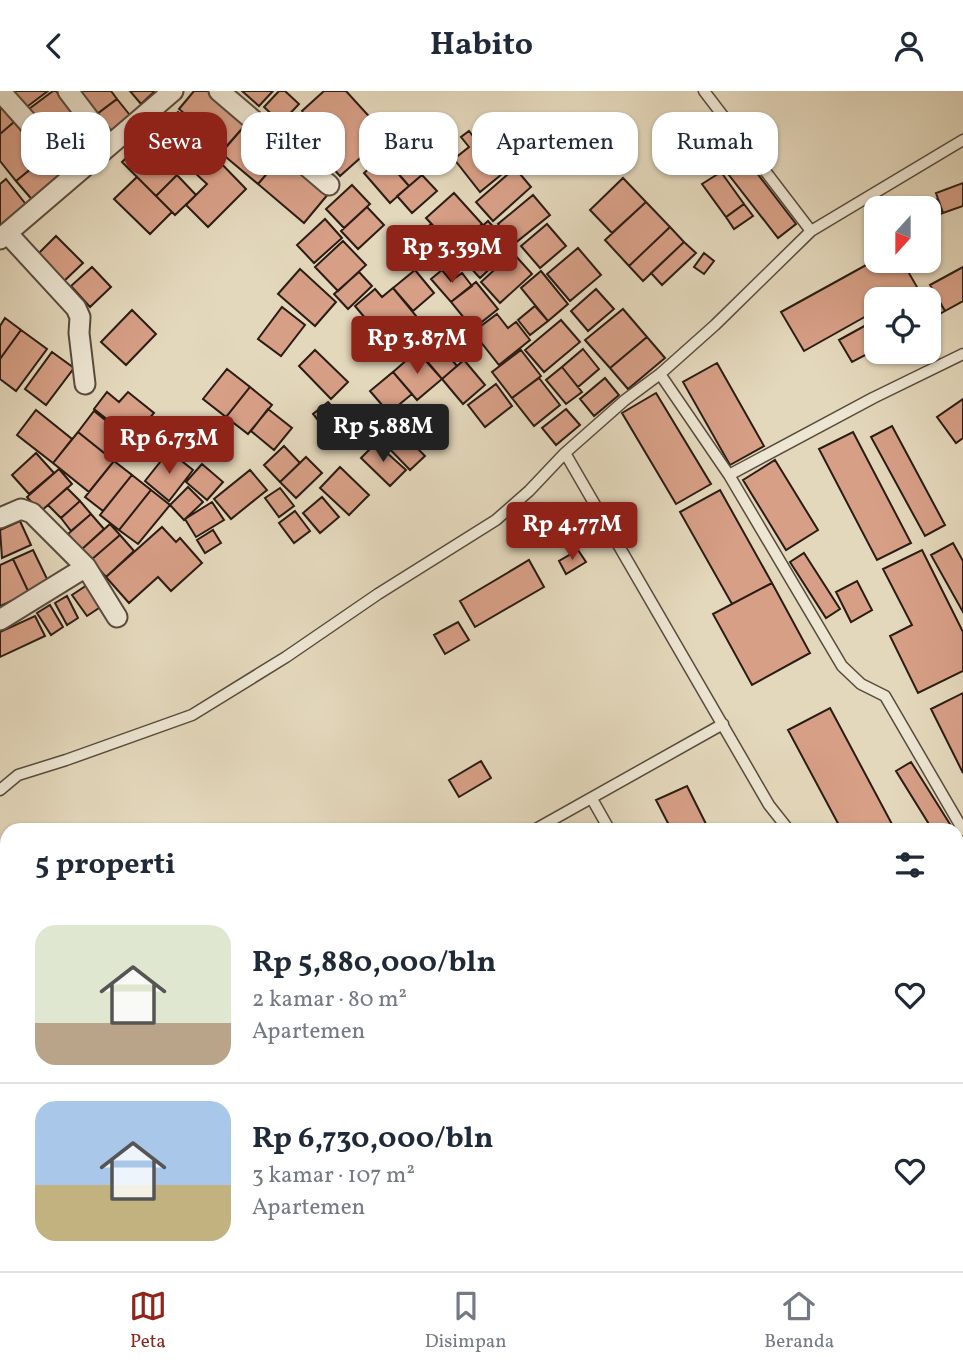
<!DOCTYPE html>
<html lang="id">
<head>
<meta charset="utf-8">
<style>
	:root { --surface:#fff; --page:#f6f6f7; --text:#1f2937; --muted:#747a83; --line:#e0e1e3; --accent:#8f2418 }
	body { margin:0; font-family:Vollkorn,serif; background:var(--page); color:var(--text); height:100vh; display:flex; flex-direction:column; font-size:26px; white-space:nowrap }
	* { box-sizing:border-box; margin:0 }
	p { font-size:23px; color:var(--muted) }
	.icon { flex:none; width:38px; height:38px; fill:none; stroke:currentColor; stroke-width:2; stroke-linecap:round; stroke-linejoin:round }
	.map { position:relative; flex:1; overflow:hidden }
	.drawer { position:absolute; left:0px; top:732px; width:964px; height:450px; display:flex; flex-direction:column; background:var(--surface); border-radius:21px 21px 0 0; box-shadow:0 2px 5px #0004 }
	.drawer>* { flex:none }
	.banner { position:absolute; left:21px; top:21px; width:922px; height:63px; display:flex; gap:14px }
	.needle { width:46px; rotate:201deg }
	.buttons { position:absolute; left:864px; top:105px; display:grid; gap:14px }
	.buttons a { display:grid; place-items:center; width:77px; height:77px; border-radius:14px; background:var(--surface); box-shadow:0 2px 5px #0004; font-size:35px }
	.price { position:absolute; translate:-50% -60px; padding:0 16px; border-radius:7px; background:var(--accent); color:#fff; font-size:23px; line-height:46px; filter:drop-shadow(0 2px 4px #0008) }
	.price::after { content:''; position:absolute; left:50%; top:42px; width:21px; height:16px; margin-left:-10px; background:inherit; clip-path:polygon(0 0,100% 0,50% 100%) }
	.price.current { background:#222; color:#fff }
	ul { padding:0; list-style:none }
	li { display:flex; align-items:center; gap:21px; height:175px; padding:0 35px }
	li+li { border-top:2px solid var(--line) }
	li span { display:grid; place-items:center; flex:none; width:196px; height:140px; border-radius:21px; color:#555 }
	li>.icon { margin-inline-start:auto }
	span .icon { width:84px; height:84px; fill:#fffc; stroke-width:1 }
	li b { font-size:30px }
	h2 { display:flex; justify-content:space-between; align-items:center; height:84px; padding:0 35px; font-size:30px }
	.tag { padding:0 24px; border-radius:21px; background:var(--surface); box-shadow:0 2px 5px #0004; font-size:24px; line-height:63px }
	.tag.current { background:var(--accent); color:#fff }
	header { display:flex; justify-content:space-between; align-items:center; height:91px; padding:0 35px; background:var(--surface); font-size:32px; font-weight:700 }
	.tabs { display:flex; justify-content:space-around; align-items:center; height:98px; border-top:2px solid var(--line); background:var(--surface); font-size:19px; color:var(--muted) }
	.tabs a { display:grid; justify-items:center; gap:4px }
	.tabs .current { color:var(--accent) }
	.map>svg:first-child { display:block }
</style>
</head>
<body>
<header><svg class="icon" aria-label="back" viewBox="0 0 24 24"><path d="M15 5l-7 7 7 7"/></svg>Habito<svg class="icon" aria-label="person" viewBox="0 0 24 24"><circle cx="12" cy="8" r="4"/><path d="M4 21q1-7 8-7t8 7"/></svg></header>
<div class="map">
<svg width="963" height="1180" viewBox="0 0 963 1180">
	<rect width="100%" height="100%" fill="#e4d8bc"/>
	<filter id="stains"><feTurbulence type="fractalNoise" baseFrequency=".00286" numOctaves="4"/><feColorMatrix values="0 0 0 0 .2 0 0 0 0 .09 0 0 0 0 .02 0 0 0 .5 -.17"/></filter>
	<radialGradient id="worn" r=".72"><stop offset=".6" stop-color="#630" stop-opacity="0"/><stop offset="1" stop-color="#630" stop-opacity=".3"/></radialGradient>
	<path fill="#d79f86" stroke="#2a1c14" stroke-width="2" d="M9,0H48L24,18Z
		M53,0H56L83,35L54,58L25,21Z
		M72,0H111L117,8L93,26Z
		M130,0H155L141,13Z
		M194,0H210L247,32L225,57L179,18Z
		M242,0H273L259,15Z
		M279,0H285L299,13L281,32L264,16Z
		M324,0H346L386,44L340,85L297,38L308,28L302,20Z
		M117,8L133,28L110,47L93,26Z
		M0,15L14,31L0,43Z
		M178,21L218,58L204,73L164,35Z
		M413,30L444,65L409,95L379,61Z
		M14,31L44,67L16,90L0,70V43Z
		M247,32L284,63L258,93L221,62Z
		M161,33L195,66L156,105L122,71Z
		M469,40L502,83L480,101L454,68L469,56L461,46Z
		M730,47L796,133L778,147L711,61Z
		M284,63L329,102L304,132L258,93Z
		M213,64L246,98L208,136L186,114L207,93L195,82Z
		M383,65L409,95L390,112L364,82Z
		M44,67L63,90L35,112L16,90Z
		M515,77L531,96L493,130L476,111Z
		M721,81L744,113L726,126L702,93Z
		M177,84L196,104L175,124L156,105Z
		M422,84L437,100L412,122L397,105Z
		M137,86L172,121L150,143L114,108Z
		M623,87L646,111L612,142L590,119Z
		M6,88L28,116L0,138V93Z
		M963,92V115L943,122L936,102Z
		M352,94L370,113L344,137L326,118Z
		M454,102L482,133L455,158L426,127Z
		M533,104L550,124L514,153L498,133Z
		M937,108L943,122L929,128V117H911Z
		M646,111L670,136L629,175L605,149Z
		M744,113L753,125L734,138L726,126Z
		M367,116L384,134L358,158L341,140Z
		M325,128L342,147L314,172L297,154Z
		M488,130L506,150L492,163L498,170L480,187L455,160Z
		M431,133L455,158L439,172L416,147Z
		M547,133L566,155L540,177L521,155Z
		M670,136L684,151L643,190L629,175Z
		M56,145L83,172L61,193L35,166Z
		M343,150L366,174L338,200L315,176Z
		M684,151L696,162L662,194L651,182Z
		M578,157L601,184L570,210L547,183Z
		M513,162L532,183L500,212L481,191Z
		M704,162L714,170L704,183L694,176Z
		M877,168V170H902L917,196L895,208H877V219L804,260L781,221Z
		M92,176L111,196L90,216L71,195Z
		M963,176V210L945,220L930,194Z
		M300,178L336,211L315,235L278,203Z
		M415,179L434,202L413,220L393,197Z
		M442,179L451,190L462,182L472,195L451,211L431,188Z
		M541,180L568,213L548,230L521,197Z
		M359,181L372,195L348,218L334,203Z
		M476,191L498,218L473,238L451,211Z
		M393,197L417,226L386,252L355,215L375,198L382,206Z
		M596,198L614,218L588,240L571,220Z
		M932,198L945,220L929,229V208H913Z
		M535,215L548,230L530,244L518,229Z
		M282,216L305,234L281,265L258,248Z
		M623,218L647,246L610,277L585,249Z
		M132,219L156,243L126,274L101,251Z
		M497,223L508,237L516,231L530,249L499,274L473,241Z
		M5,227L21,239L0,268V235Z
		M877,228V258L852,271L839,249Z
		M561,229L580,251L544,281L525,259Z
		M21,239L47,258L16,300L0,288V268Z
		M429,242L457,275L442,288L414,255Z
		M647,246L665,267L628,298L610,277Z
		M583,258L599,278L578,296L562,276Z
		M315,259L348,291L331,308L299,275Z
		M521,259L541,285L512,307L492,281Z
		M417,260L442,288L417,309L393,281Z
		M52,261L74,277L46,314L25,298Z
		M464,269L485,294L463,313L442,288Z
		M717,272L764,355L730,374L683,291Z
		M562,276L582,301L566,313L546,289Z
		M227,278L250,296L226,326L203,308Z
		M393,281L412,303L389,322L370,300Z
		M539,287L560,314L534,335L512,307Z
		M605,287L619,304L594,325L580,308Z
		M496,293L512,315L485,336L468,314Z
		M250,296L272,314L248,343L226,326Z
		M107,301L119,311L128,301L154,322L132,348L94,318Z
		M656,302L711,393L676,413L622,322Z
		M963,308V347L956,352L937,326Z
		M328,311L337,321L322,334L313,323Z
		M268,318L292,337L274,359L251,340Z
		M566,318L580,334L556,354L542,337Z
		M36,319L72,348L53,372L17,344Z
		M94,320L125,345L108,365L78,341Z
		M395,335L425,365L410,379L381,349Z
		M892,335L945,434L925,445L871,346Z
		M78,341L114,370L89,401L53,372Z
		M853,341L911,452L877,469L819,358Z
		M376,352L406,379L390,395L361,367Z
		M284,355L300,372L280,391L264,374Z
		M169,360L193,379L169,410L145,390Z
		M36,362L54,382L29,403L12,384Z
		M306,366L322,382L296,407L280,391Z
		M775,369L818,439L786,459L743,389Z
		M114,370L132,384L103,420L85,406Z
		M202,373L223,391L207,409L186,391Z
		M340,376L369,404L349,424L320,397Z
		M59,378L72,393L40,421L27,406Z
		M250,379L267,399L231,428L214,408Z
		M132,384L151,399L119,439L100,424Z
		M188,396L203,411L184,429L170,414Z
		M67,397L80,410L61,427L48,414Z
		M280,397L294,415L279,426L265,407Z
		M151,399L170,414L138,453L119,439Z
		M720,399L772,492L732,513L680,421Z
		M322,406L339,426L320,442L303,422Z
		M80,410L91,423L71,440L61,427Z
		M212,411L224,429L196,446L185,428Z
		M295,420L310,440L294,452L279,432Z
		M91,423L104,438L81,459L68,443Z
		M20,430L31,454L2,467L0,439Z
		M110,433L120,444L91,469L81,459Z
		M162,436L176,451L180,447L202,472L171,500L158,486L129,512L106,486Z
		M213,439L221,452L205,462L197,449Z
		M120,444L134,460L106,486L91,469Z
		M953,452L963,470V521L931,464Z
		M33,459L49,492L29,502L13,468Z
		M578,459L586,471L566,483L559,470Z
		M922,459L963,541V580L918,602L890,545L912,534L883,478Z
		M804,462L840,518L826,527L790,471Z
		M13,468L29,502L0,515V474Z
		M529,469L544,496L475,536L460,510Z
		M857,490L872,519L851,531L836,501Z
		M772,492L810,562L752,594L713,523Z
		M87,494L102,515L87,525L72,504Z
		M67,505L78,527L67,534L55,512Z
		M50,514L63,536L51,544L37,522Z
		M35,525L45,545L0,566V541Z
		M458,531L469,549L445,563L434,544Z
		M963,602V682L931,618Z
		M830,617L893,735L886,738H841L788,639Z
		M481,670L491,687L459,706L449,689Z
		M911,671L953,738H932L896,680Z
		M687,695L708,737L705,738H671L656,709Z
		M961,757L963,760V820L957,810V759Z
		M957,840L963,850V894L957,897Z
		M7,926V953L0,940V929Z
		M957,1082L963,1091V1127L957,1118Z
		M6,1117L7,1157L0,1162V1120Z
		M49,1174H87L90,1180H52Z
		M111,1174H143L131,1180H114Z
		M589,1174H636L628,1180H592Z
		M785,1174H826L830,1180H789Z
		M836,1174H887L877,1180H839Z"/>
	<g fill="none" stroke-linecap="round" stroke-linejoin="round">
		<g stroke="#584b3e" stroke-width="13">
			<path id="lane" d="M704,0L811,140
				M660,283L729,384L842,575L861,593L885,605L963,739
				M565,362L769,714L788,738
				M729,384L873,307L963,263
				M0,699L18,684L66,669L192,624L286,566L378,503L496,429L529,400L565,362L625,309L660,283L715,234L811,140L963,49
				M592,708L609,738
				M536,738L723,633
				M0,816L7,831
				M957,942L963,938
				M176,1174L179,1180
				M403,1174L407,1180
				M526,1180L537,1174"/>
		</g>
		<g stroke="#584b3e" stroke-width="23">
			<path id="street" d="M0,0L75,84
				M68,0L109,54
				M219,0L329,94
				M7,142L76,217L80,226L79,242L85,293
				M0,148L173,0
				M0,427L21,418L32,422L86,476L117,526
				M0,529L86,476
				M41,1174L44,1180
				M0,1178L7,1174"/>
		</g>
		<use href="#lane" stroke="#ede6d3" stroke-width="10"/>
		<use href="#street" stroke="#ede6d3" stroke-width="19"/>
	</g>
	<rect width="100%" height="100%" filter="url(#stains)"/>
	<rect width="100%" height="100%" fill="url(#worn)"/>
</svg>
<div class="buttons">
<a><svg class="needle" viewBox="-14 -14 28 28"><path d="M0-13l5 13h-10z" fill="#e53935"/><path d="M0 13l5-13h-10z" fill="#747a83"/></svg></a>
<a><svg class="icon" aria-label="locate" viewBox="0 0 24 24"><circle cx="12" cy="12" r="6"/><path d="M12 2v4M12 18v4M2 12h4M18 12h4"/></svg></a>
</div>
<b class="price" style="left:452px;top:194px">Rp 3.39M</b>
<b class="price" style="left:417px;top:285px">Rp 3.87M</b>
<b class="price current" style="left:383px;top:373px">Rp 5.88M</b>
<b class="price" style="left:169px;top:385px">Rp 6.73M</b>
<b class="price" style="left:572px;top:471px">Rp 4.77M</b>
<div class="banner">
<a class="tag">Beli</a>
<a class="tag current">Sewa</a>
<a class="tag">Filter</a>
<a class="tag">Baru</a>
<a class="tag">Apartemen</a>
<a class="tag">Rumah</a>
</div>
<section class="drawer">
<h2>5 properti<svg class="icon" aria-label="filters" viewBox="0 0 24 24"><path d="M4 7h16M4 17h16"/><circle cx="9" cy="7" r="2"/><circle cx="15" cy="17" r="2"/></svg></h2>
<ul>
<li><span style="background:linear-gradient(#dfe7d0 70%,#b9a48a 0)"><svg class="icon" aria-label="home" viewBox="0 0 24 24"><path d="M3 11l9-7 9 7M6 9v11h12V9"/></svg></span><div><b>Rp 5,880,000/bln</b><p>2 kamar · 80 m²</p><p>Apartemen</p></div><svg class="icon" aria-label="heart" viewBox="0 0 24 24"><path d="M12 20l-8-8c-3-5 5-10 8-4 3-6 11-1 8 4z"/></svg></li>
<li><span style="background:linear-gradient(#a9c7e8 60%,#c2b280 0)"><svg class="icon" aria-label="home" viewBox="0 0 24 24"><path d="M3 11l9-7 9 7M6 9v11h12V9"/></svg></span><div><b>Rp 6,730,000/bln</b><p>3 kamar · 107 m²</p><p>Apartemen</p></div><svg class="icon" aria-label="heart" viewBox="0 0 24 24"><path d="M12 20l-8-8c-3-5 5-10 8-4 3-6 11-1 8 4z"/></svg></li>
</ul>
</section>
</div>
<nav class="tabs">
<a class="current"><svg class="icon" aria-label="map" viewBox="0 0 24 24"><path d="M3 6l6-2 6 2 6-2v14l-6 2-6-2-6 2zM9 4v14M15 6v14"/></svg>Peta</a>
<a><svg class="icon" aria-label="saved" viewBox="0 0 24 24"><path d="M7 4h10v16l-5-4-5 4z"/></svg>Disimpan</a>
<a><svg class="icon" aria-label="home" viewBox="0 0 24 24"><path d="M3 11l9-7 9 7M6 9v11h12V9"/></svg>Beranda</a>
</nav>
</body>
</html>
